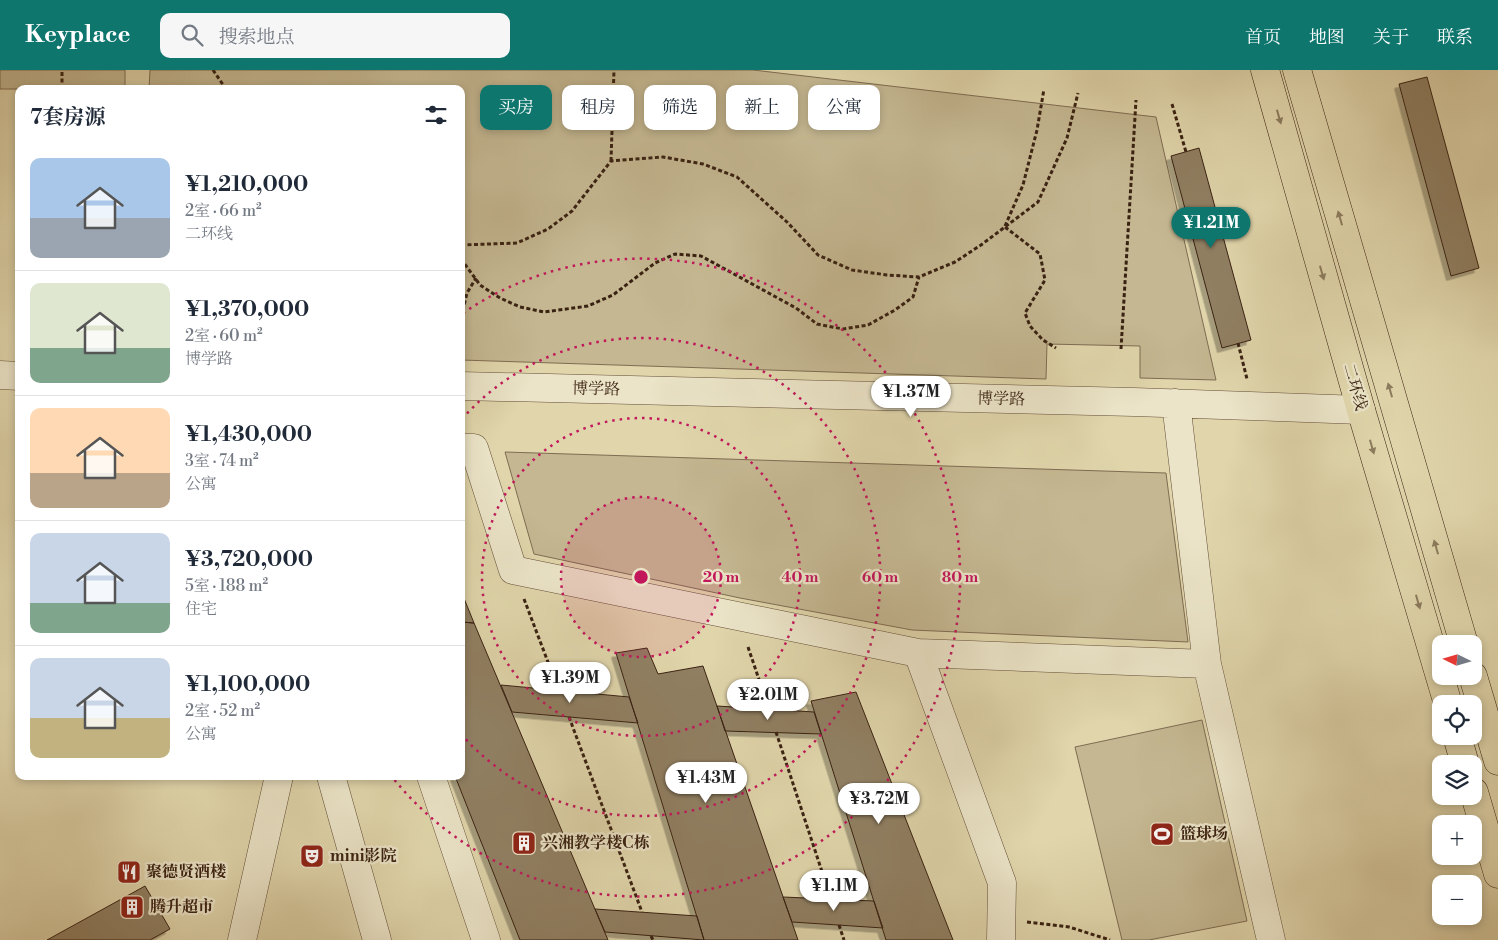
<!DOCTYPE html>
<html lang="zh">
<head>
<meta charset="utf-8">
<style>
	:root { --surface:#fff; --page:#f6f6f7; --text:#1f2937; --muted:#747a83; --line:#e0e1e3; --accent:#0f766e }
	body { margin:0; font-family:"Libre Bodoni","Noto Serif SC",serif; background:var(--page); color:var(--text); height:100vh; display:flex; flex-direction:column; font-size:19px; white-space:nowrap }
	* { box-sizing:border-box; margin:0 }
	p { font-size:16px; color:var(--muted) }
	.icon { flex:none; width:28px; height:28px; fill:none; stroke:currentColor; stroke-width:2; stroke-linecap:round; stroke-linejoin:round }
	.map { position:relative; flex:1; overflow:hidden }
	.sheet { position:absolute; left:15px; top:15px; width:450px; height:695px; display:flex; flex-direction:column; background:var(--surface); border-radius:10px; box-shadow:0 2px 8px #0003 }
	.sheet>* { flex:none }
	.guide { position:absolute; left:480px; top:15px; width:475px; height:45px; display:flex; gap:10px }
	.needle { width:32px; rotate:275deg }
	.controls { position:absolute; left:1432px; top:565px; display:grid; gap:10px }
	.controls a { display:grid; place-items:center; width:50px; height:50px; border-radius:10px; background:var(--surface); box-shadow:0 2px 8px #0003; font-size:25px }
	.price { position:absolute; translate:-50% -42px; padding:0 11px; border-radius:18px; background:#fff; color:#222; font-size:16px; line-height:32px; filter:drop-shadow(0 1px 2px #0008) }
	.price::after { content:''; position:absolute; left:50%; top:30px; width:15px; height:11px; margin-left:-8px; background:inherit; clip-path:polygon(0 0,100% 0,50% 100%) }
	.price.current { background:var(--accent); color:#fff }
	ul { padding:0; list-style:none }
	li { display:flex; align-items:center; gap:15px; height:125px; padding:0 15px }
	li+li { border-top:1px solid var(--line) }
	li span { display:grid; place-items:center; flex:none; width:140px; height:100px; border-radius:10px; color:#555 }
	li>.icon { margin-inline-start:auto }
	span .icon { width:60px; height:60px; fill:#fffc; stroke-width:1 }
	li b { font-size:21px }
	h2 { display:flex; justify-content:space-between; align-items:center; height:60px; padding:0 15px; font-size:21px }
	.pill { padding:0 18px; border-radius:10px; background:var(--surface); box-shadow:0 2px 8px #0003; font-size:18px; line-height:45px }
	.pill.current { background:var(--accent); color:#fff }
	header { display:flex; align-items:center; gap:30px; box-sizing:border-box; height:70px; padding:0 25px; background:var(--accent); color:#fff }
	header strong { font-size:24px }
	nav { display:flex; gap:28px; margin-inline-start:auto; font-size:18px }
	.search { width:350px; height:45px; background:var(--page); display:flex; align-items:center; gap:12px; box-sizing:border-box; padding:0 18px; border-radius:10px; color:var(--muted); font-size:19px }
	.map>svg:first-child { display:block }
</style>
</head>
<body>
<header>
<strong>Keyplace</strong>
<div class="search"><svg class="icon" aria-label="search" viewBox="0 0 24 24"><circle cx="10" cy="10" r="6"/><path d="M15 15l6 6"/></svg>搜索地点</div>
<nav><a>首页</a><a>地图</a><a>关于</a><a>联系</a></nav>
</header>
<div class="map">
<svg width="1498" height="870" viewBox="0 0 1498 870">
	<defs>
		<filter id="shadow"><feDropShadow dx="-4.5" dy="4.5" stdDeviation="0" flood-color="#0004"/></filter>
	</defs>
	<rect width="100%" height="100%" fill="#e0d5ab"/>
	<filter id="stains"><feTurbulence type="fractalNoise" baseFrequency=".004" numOctaves="4"/><feColorMatrix values="0 0 0 0 .2 0 0 0 0 .09 0 0 0 0 .02 0 0 0 .5 -.17"/></filter>
	<radialGradient id="worn" r=".72"><stop offset=".6" stop-color="#630" stop-opacity="0"/><stop offset="1" stop-color="#630" stop-opacity=".3"/></radialGradient>
	<path fill="#c4b791" stroke="#7f6c52" d="M0,0H125V19H0Z
		M150,0H753L1156,47L1216,310L1140,308V276L1047,274L1046,309L461,290V19H149Z
		M505,382L1166,403L1188,572L912,560L740,528L534,484Z
		M1202,650L1247,851L1149,870H1122L1075,677Z"/>
	<path fill="#907f62" stroke="#3a2212" filter="url(#shadow)" d="M1427,7L1479,198L1451,206L1399,14Z
		M1199,78L1251,270L1222,278L1171,86Z
		M461,521L474,553L461,552Z
		M461,552L474,553L608,870H520L455,706H461Z
		M647,578L658,604L703,596L798,870H704L616,583Z
		M501,615L629,627L638,653L512,642Z
		M856,622L953,870H886L811,631Z
		M717,636L814,642L821,664L725,661Z
		M145,816L170,859L150,870H47Z
		M783,827L874,831L883,858L792,852Z
		M595,839L697,846L704,870L605,862Z"/>
	<g fill="none" stroke-linecap="round" stroke-linejoin="round">
		<g stroke="#644f38" stroke-width="29">
			<path id="minor" d="M0,305L19,306
				M461,316L1134,332L1361,340
				M1176,333L1207,594
				M461,378H474L513,500L918,583L1207,594L1271,870
				M918,583L1002,813L1001,870
				M331,706L377,870
				M431,706L486,870
				M242,870L279,706"/>
		</g>
		<g stroke="#3a2212" stroke-width="29">
			<path id="highway" d="M1265,0L1361,340L1448,634
				M1297,0L1464,574
				M1473,606L1498,691
				M1457,666L1465,694
				M1474,722L1498,804"/>
		</g>
		<path stroke="#3a2212" stroke-width="3" stroke-dasharray="4 2.5" stroke-linecap="butt" d="M213,0L226,19
			M62,19V0
			M1172,34L1186,82
			M611,91L614,0
			M1005,156L1023,115L1037,60L1044,19
			M1005,157L1040,184L1045,210L1025,243L1030,256L1043,270L1056,278
			M461,175L517,173L548,159L572,141L611,91L663,87L703,94L737,107L787,152L818,185L852,200L887,205L919,207L955,192L981,175L1038,132L1067,68L1078,23
			M461,189L480,215L500,228L520,237L544,242L588,236L613,225L655,193L675,184L701,186L796,238L817,254L843,259L868,255L895,240L913,227L919,207
			M461,273L462,244L467,223L476,208
			M1238,273L1247,309
			M1121,279L1136,30
			M524,529L559,621
			M748,577L769,639
			M569,647L642,842
			M776,662L831,829
			M1027,852L1069,857L1110,870
			M839,855L844,870
			M651,866L653,870"/>
		<use href="#minor" stroke="#ebe4c8" stroke-width="28"/>
		<use href="#highway" stroke="#e0d5ab" stroke-width="28"/>
	</g>
	<defs><path id="oneway-solid" d="M-6-.8H1V-3.2L6.5 0L1 3.2V.8H-6Z" transform="scale(1.25)"/></defs>
	<g fill="#8d7c5e">
		<use href="#oneway-solid" transform="translate(1279 47) rotate(74)"/>
		<use href="#oneway-solid" transform="translate(1340 148) rotate(-106)"/>
		<use href="#oneway-solid" transform="translate(1322 203) rotate(74)"/>
		<use href="#oneway-solid" transform="translate(1390 320) rotate(-106)"/>
		<use href="#oneway-solid" transform="translate(1372 377) rotate(74)"/>
		<use href="#oneway-solid" transform="translate(1436 477) rotate(-106)"/>
		<use href="#oneway-solid" transform="translate(1418 532) rotate(74)"/>
	</g>
	<circle cx="641" cy="507" r="80" fill="#c2185b" fill-opacity=".12"/>
	<g fill="none" stroke="#c2185b" stroke-width="2.5" stroke-dasharray="2.5 5">
		<circle cx="641" cy="507" r="80"/>
		<circle cx="641" cy="507" r="159"/>
		<path d="M462 349A239 239 0 1 1 462 665"/>
		<path d="M463 243A319 319 0 1 1 393 708"/>
	</g>
	<defs>
		<g id="stadium-square" transform="scale(1.25)"><rect x="-9" y="-9" width="18" height="18" rx="4" fill="#8f2418" stroke="#ebe4c8"/><path d="M0-5a6.5 5 0 1 0 0 10a6.5 5 0 1 0 0-10ZM-3.5-1.8h7v3.6h-7Z" fill="#fff"/></g>
		<g id="building-square" transform="scale(1.25)"><rect x="-9" y="-9" width="18" height="18" rx="4" fill="#8f2418" stroke="#ebe4c8"/><path d="M-4-6H4V6H1V3H-1V6H-4ZM-2.5-4.3h1.7v1.8h-1.7ZM.8-4.3h1.7v1.8H.8ZM-2.5-1h1.7V.8h-1.7ZM.8-1h1.7V.8H.8Z" fill="#fff"/></g>
		<g id="theatre-square" transform="scale(1.25)"><rect x="-9" y="-9" width="18" height="18" rx="4" fill="#8f2418" stroke="#ebe4c8"/><path d="M-5-5.5Q0-4 5-5.5V0Q5 5 0 6Q-5 5-5 0ZM-3.3-2.5H-1v1.5H-3.3ZM1-2.5H3.3v1.5H1ZM-2.8 1Q0 5.5 2.8 1Z" fill="#fff"/></g>
		<g id="restaurant-square" transform="scale(1.25)"><rect x="-9" y="-9" width="18" height="18" rx="4" fill="#8f2418" stroke="#ebe4c8"/><path d="M-5-6h1v4h1v-4h1v4h1v-4h1v5L-1.5 .5V6h-2V.5L-5-1ZM5-6V6H3V1.5H1.5Q1.5-4 5-6Z" fill="#fff"/></g>
	</defs>
	<g fill-rule="evenodd">
		<use href="#stadium-square" x="1162" y="764"/>
		<use href="#building-square" x="524" y="773"/>
		<use href="#theatre-square" x="312" y="786"/>
		<use href="#restaurant-square" x="129" y="802"/>
		<use href="#building-square" x="132" y="837"/>
	</g>
	<g text-anchor="middle" dominant-baseline="central" stroke-width="4.5" stroke-linejoin="round" paint-order="stroke">
		<g font-size="16" fill="#3a2212" stroke="#ebe4c8">
			<text transform="translate(1355 317) rotate(74)">二环线</text>
			<text transform="translate(596 319) rotate(1)">博学路</text>
			<text transform="translate(1001 329) rotate(1)">博学路</text>
		</g>
		<g font-size="16" font-weight="bold" fill="#3a2212" stroke="#ebe4c8" text-anchor="start">
			<text x="1180" y="764">篮球场</text>
			<text x="542" y="773">兴湘教学楼C栋</text>
			<text x="330" y="786">mini影院</text>
			<text x="146" y="802">聚德贤酒楼</text>
			<text x="150" y="837">腾升超市</text>
		</g>
	</g>
	<circle cx="641" cy="507" r="8" fill="#c2185b" stroke="#ebe4c8" stroke-width="2.5"/>
	<g font-size="15" text-anchor="middle" font-weight="bold" fill="#c2185b" stroke="#ebe4c8" stroke-width="4.5" stroke-linejoin="round" paint-order="stroke">
		<text x="721" y="512">20 m</text>
		<text x="800" y="512">40 m</text>
		<text x="880" y="512">60 m</text>
		<text x="960" y="512">80 m</text>
	</g>
	<rect width="100%" height="100%" filter="url(#stains)"/>
	<rect width="100%" height="100%" fill="url(#worn)"/>
</svg>
<div class="controls">
<a><svg class="needle" viewBox="-14 -14 28 28"><path d="M0-13l5 13h-10z" fill="#e53935"/><path d="M0 13l5-13h-10z" fill="#747a83"/></svg></a>
<a><svg class="icon" aria-label="locate" viewBox="0 0 24 24"><circle cx="12" cy="12" r="6"/><path d="M12 2v4M12 18v4M2 12h4M18 12h4"/></svg></a>
<a><svg class="icon" aria-label="layers" viewBox="0 0 24 24"><path d="M12 4l9 5-9 5-9-5zM3 14l9 5 9-5"/></svg></a>
<a>+</a>
<a>−</a>
</div>
<b class="price current" style="left:1211px;top:179px">¥1.21M</b>
<b class="price" style="left:911px;top:348px">¥1.37M</b>
<b class="price" style="left:570px;top:634px">¥1.39M</b>
<b class="price" style="left:768px;top:651px">¥2.01M</b>
<b class="price" style="left:706px;top:734px">¥1.43M</b>
<b class="price" style="left:879px;top:755px">¥3.72M</b>
<b class="price" style="left:834px;top:842px">¥1.1M</b>
<div class="guide">
<a class="pill current">买房</a>
<a class="pill">租房</a>
<a class="pill">筛选</a>
<a class="pill">新上</a>
<a class="pill">公寓</a>
</div>
<section class="sheet">
<h2>7套房源<svg class="icon" aria-label="filters" viewBox="0 0 24 24"><path d="M4 7h16M4 17h16"/><circle cx="9" cy="7" r="2"/><circle cx="15" cy="17" r="2"/></svg></h2>
<ul>
<li><span style="background:linear-gradient(#a9c7e8 60%,#9aa5b1 0)"><svg class="icon" aria-label="home" viewBox="0 0 24 24"><path d="M3 11l9-7 9 7M6 9v11h12V9"/></svg></span><div><b>¥1,210,000</b><p>2室 · 66 m²</p><p>二环线</p></div></li>
<li><span style="background:linear-gradient(#dfe7d0 65%,#7fa58c 0)"><svg class="icon" aria-label="home" viewBox="0 0 24 24"><path d="M3 11l9-7 9 7M6 9v11h12V9"/></svg></span><div><b>¥1,370,000</b><p>2室 · 60 m²</p><p>博学路</p></div></li>
<li><span style="background:linear-gradient(#ffd9b3 65%,#b9a48a 0)"><svg class="icon" aria-label="home" viewBox="0 0 24 24"><path d="M3 11l9-7 9 7M6 9v11h12V9"/></svg></span><div><b>¥1,430,000</b><p>3室 · 74 m²</p><p>公寓</p></div></li>
<li><span style="background:linear-gradient(#c9d6e8 70%,#7fa58c 0)"><svg class="icon" aria-label="home" viewBox="0 0 24 24"><path d="M3 11l9-7 9 7M6 9v11h12V9"/></svg></span><div><b>¥3,720,000</b><p>5室 · 188 m²</p><p>住宅</p></div></li>
<li><span style="background:linear-gradient(#c9d6e8 60%,#c2b280 0)"><svg class="icon" aria-label="home" viewBox="0 0 24 24"><path d="M3 11l9-7 9 7M6 9v11h12V9"/></svg></span><div><b>¥1,100,000</b><p>2室 · 52 m²</p><p>公寓</p></div></li>
</ul>
</section>
</div>
</body>
</html>
